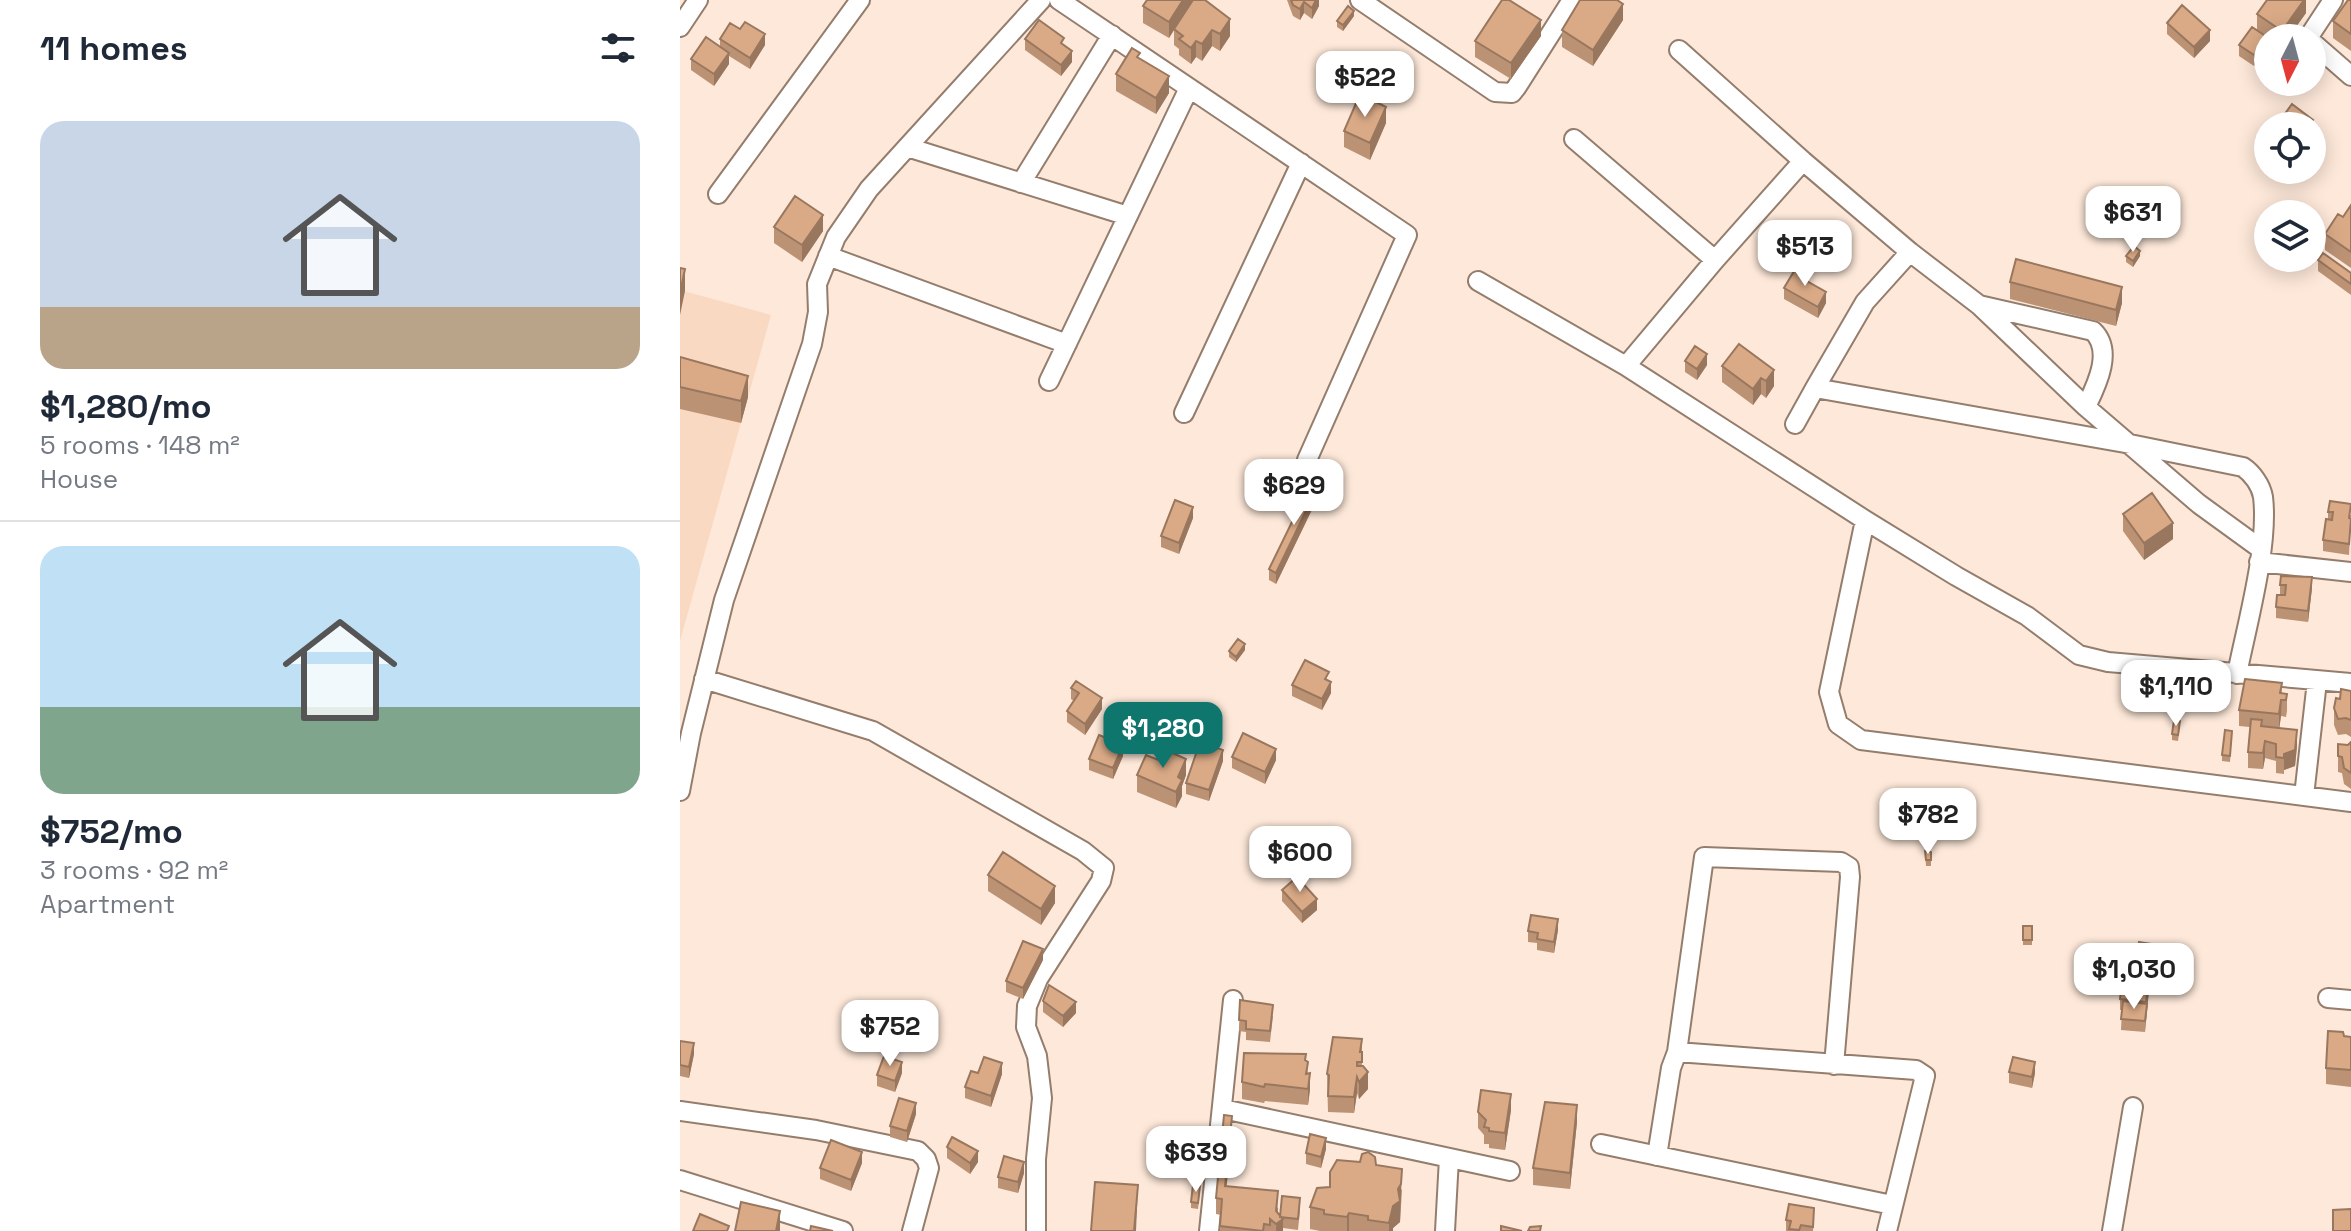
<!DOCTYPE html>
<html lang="en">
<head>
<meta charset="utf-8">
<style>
	:root { --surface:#fff; --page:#f6f6f7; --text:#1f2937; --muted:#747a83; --line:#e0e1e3; --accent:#0f766e }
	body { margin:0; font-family:"Space Grotesk",sans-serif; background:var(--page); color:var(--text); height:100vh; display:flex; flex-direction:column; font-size:30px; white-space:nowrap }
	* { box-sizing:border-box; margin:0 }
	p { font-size:26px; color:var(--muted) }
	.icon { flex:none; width:44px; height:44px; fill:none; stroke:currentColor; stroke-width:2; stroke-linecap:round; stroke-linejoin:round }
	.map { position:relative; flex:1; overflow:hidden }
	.sheet { display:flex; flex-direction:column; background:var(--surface); width:680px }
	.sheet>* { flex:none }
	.needle { width:52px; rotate:186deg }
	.buttons { position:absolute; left:1574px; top:24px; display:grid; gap:16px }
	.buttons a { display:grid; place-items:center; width:72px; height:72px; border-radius:50%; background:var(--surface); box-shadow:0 4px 20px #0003; font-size:40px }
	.price { position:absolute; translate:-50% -68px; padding:0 18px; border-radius:16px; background:#fff; color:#222; font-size:26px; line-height:52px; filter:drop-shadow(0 2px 4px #0008) }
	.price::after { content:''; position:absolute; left:50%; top:48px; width:24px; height:18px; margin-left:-12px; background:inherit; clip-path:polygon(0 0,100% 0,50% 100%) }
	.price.current { background:var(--accent); color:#fff }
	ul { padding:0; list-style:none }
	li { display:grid; align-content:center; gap:16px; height:424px; padding:0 40px }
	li+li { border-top:2px solid var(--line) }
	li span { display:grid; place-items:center; height:248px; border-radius:24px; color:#555 }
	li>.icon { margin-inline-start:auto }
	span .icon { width:144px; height:144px; fill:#fffc; stroke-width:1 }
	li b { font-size:34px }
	h2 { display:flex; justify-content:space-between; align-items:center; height:96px; padding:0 40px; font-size:34px }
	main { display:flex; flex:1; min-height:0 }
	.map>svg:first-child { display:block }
</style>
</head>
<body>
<main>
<section class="sheet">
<h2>11 homes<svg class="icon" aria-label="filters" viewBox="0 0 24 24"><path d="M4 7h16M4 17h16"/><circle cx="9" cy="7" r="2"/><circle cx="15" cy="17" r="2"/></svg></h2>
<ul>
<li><span style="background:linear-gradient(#c9d6e8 75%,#b9a48a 0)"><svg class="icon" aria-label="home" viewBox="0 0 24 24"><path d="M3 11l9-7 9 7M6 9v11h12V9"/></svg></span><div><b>$1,280/mo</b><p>5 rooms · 148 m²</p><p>House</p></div></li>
<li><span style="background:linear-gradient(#bfe0f5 65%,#7fa58c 0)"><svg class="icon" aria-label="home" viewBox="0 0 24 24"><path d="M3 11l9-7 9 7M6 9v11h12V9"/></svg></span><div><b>$752/mo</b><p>3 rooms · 92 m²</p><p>Apartment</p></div></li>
</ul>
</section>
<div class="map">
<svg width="1671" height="1231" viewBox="0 0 1671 1231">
	<rect width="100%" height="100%" fill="#fde8d9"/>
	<path fill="#fad9c2" d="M0,290L91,315L0,641Z"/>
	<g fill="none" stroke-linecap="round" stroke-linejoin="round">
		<g stroke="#947d6c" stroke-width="22">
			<path id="minor" d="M379,0L727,235L627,460
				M680,0L815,92L832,93L836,88L892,0
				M0,27L18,0
				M1628,38L1653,0
				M1632,42L1671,76
				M999,50L1123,161L1230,252
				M894,139L1035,260
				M227,147L448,216
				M341,183L432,35
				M38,194L180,0
				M148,256L387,344
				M798,281L946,366L1185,520L1276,576L1347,616L1399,655L1428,662L1671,683
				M1299,305L1406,407
				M946,366L1035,260L1123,161
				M369,381L509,88
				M1135,388L1185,302L1230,252L1299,305L1413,331C1434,351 1416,386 1406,407L1519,504L1581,549
				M504,413L621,163
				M1115,424L1135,388L1445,443L1563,467C1572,473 1581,485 1583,497C1589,546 1567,624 1557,674
				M1185,520L1149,692L1158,724L1181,740L1671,802
				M1579,562L1671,572
				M24,679L193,731L403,851L424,868L421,881L358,979L347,1006L346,1027L357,1056L362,1098L356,1159V1231
				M0,791L11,733L44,600L132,344L138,312L137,284L156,237L189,189L361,0
				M1624,796L1637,681
				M1648,998L1671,1000
				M997,1052L1236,1070L1245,1076L1207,1231
				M543,1109L830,1171
				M0,1111L136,1130L238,1151L246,1159L249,1168L232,1231
				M921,1144L1212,1205
				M977,1156L991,1068L997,1052L1024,857L1161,862L1169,867L1170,877L1154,1065
				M0,1180L163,1231
				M529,1231L553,1000
				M765,1231L769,1158
				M1432,1231L1453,1107"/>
		</g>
		<use href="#minor" stroke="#fff" stroke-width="18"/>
	</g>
	<path fill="#bb9274" d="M607,0H639V6L632,19L624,13L620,20L613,16Z
		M1626,0V13L1608,38L1587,37V48L1574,66L1559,56V45L1577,30V14Z
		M1671,0V51L1653,38V21Z
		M463,6L550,36L540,51L532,46L522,61L516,57L511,64L499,55V49L494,45V30L489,38L463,23Z
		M674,16L663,31L657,27V21Z
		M943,20L913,66L882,47V30Z
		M1487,23L1530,41L1514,58L1487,34Z
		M861,36L831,79L795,57V41Z
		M40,39L85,45L70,69L49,56V64L34,86L11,70V59L40,47Z
		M345,39L384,45L392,62L381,76L345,50Z
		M436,74L489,93L476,114L436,91Z
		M706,123L690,160L664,147V131Z
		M1671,205V268L1645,250V234L1663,217Z
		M94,227L143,231L122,262L94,243Z
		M1446,256H1460L1453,267L1446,262Z
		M1638,260L1671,273V295L1638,271Z
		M1330,282L1442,303L1436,326L1330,299Z
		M1104,288L1146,303L1138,318L1104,299Z
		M1059,344L1094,386L1086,398L1081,394L1073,405L1042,382V366Z
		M0,357L68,397L61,423L0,409Z
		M1005,361L1027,365L1017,380L1005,372Z
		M639,495L596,584L589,580V569Z
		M1648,512L1671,515L1669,555L1643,551V540L1648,520Z
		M1443,514L1493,539L1464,560L1443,531Z
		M513,518L499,554L481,547V536Z
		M1600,585L1632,588L1628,622L1596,618V607L1600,595Z
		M565,650L556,662L549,657V651Z
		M649,681L651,693L642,710L612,696V685Z
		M391,688L422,709L405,735L387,722V711L394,701L391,699Z
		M1671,691V737L1666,734L1658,735L1654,725V708L1660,699Z
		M1602,694H1607V711L1606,717L1601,716L1599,728L1617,746L1615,766L1604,770V774L1596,773V761L1585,758L1583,769L1568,768V752L1570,727L1559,726V710Z
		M1500,726L1498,741L1492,740V734Z
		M1552,731L1550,762L1542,761V755Z
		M1671,742V789L1664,784L1662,773L1658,772V744L1668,745Z
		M443,756L433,779L409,770V759Z
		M552,757L596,760L585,784L552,768Z
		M543,761L529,801L506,794V783Z
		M457,775H506L502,786V796L496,808L457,792Z
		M1245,851L1251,852V866H1246Z
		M308,875L375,903L361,925L308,891Z
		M602,890L637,910L622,923L602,901Z
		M1343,926H1352V945H1343Z
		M878,930L874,953L857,950V943L848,942V931Z
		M1472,955L1465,1032L1441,1030L1442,1010H1440V999L1443,977L1436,976V970L1449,972L1457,965V956Z
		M363,960L343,999L326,992V981Z
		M560,1000L593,1016L590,1042L566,1040V1032L559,1031Z
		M363,1001L396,1013L383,1027L363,1012Z
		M1664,1036L1671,1037V1087L1646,1084V1068Z
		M682,1039V1066L688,1089L679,1099L677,1093L674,1113L648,1112L647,1074Z
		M0,1041L14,1054L9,1078L0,1076Z
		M626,1060L630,1089L628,1105L585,1101L584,1103L562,1099V1082Z
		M1329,1072L1355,1073L1352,1088L1329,1083Z
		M222,1073L215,1092L197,1086V1075Z
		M298,1073L322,1074L311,1107L285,1098V1087Z
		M831,1110L825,1150L809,1148V1144H804V1135L798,1128V1112Z
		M236,1114L227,1142L210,1137V1126Z
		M897,1122L890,1189L853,1185V1168Z
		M552,1132L546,1186L598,1208V1213L600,1215L620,1210L618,1230L603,1228V1231H540L541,1215L536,1214V1198Z
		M267,1147L298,1162L290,1174L267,1158Z
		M646,1149L641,1168L626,1164V1153Z
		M182,1163L171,1191L140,1179V1168Z
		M696,1165L722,1190L720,1222L713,1228V1231H640L630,1229V1207L650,1187V1172Z
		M344,1173L338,1193L318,1188V1177Z
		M520,1191L518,1209L511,1208V1202Z
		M1134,1208L1133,1231H1106V1220Z"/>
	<path fill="#99775e" d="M503,0H512V1L489,38V22Z
		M636,0H639V6L632,19V8Z
		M1624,0H1626V13L1608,38H1602V31Z
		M624,2V13L620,20V9Z
		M943,4V20L913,66V50Z
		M674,11V16L663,31V25Z
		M550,19V36L540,51V34Z
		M861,20V36L831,79V63Z
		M532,30V46L522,61V44Z
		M1530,30V41L1514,58V47Z
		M85,34V45L70,69V58Z
		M1587,37V48L1574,66V55Z
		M516,41V57L511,64V48Z
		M392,51V62L381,76V65Z
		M49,53V64L34,86V74Z
		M489,76V93L476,114V98Z
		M706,107V123L690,160V143Z
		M143,215V231L122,262V245Z
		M1460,251V256L1453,267V261Z
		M5,269V291L0,315V293Z
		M1442,287V303L1436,326V310Z
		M1146,292V303L1138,318V307Z
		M1027,354V365L1017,380V369Z
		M1094,370V386L1086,398V381Z
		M68,376V397L61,423V401Z
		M1081,378V394L1073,405V389Z
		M639,484V495L596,584V573Z
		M513,507V518L499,554V543Z
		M1493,523V539L1464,560V543Z
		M1632,577V588L1628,622V611Z
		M565,644V650L556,662V657Z
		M651,682V693L642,710V699Z
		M1602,683L1601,716L1599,731V714Z
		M422,698V709L405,735V724Z
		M1617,730V746L1615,766L1604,770V754Z
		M1585,741V758L1583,769V753Z
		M443,745V756L433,779V768Z
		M596,749V760L585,784V772Z
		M543,750V761L529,801V790Z
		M506,759V775L502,786V796L496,808V792L498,777Z
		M375,886V903L361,925V909Z
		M637,899V910L622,923V912Z
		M878,919V930L874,953V942Z
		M363,949V960L343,999V988Z
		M1470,970V981L1465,1032L1466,1002Z
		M396,1002V1013L383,1027V1016Z
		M14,1043V1054L9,1078V1067Z
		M222,1062V1073L215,1092V1081Z
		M1355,1062V1073L1352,1088V1077Z
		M322,1063V1074L311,1107V1096Z
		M688,1072V1089L679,1099V1082Z
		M630,1073V1089L628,1105V1089Z
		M677,1077V1093L674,1113V1097Z
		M831,1094V1110L825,1150V1133Z
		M236,1103V1114L227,1142V1131Z
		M897,1105V1122L890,1189V1173Z
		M552,1116V1132L545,1203V1186Z
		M646,1138V1149L641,1168V1157Z
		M298,1151V1162L290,1174V1163Z
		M182,1152V1163L171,1191V1180Z
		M344,1162V1173L338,1193V1182Z
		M722,1169L720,1222L713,1228V1231H709V1223Z
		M458,1185L456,1231H454Z
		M598,1191L597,1223L603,1219V1231H596Z
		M100,1211V1231H96Z
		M669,1213V1231H667V1217Z"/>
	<path fill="#daaa87" stroke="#99775e" stroke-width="2" d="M467,0H503L489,22L463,6Z
		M513,0H525L550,19L540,34L532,30L522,44L516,41L511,48L499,39L503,36L494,29Z
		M611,0H636L632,8L624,2L620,9L613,5Z
		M822,0H829L861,20L831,63L795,41Z
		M900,0H937L943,4L913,50L882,30Z
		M1587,0H1624L1602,31L1577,14Z
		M1668,0H1671V34L1653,21Z
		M1502,5L1530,30L1514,47L1487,23Z
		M668,6L674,11L663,25L657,21Z
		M359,20L384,38L381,43L392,51L381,65L345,39Z
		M65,22L85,34L70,58L40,39L50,23L60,29Z
		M1572,27L1587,37L1574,55L1559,45Z
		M26,37L49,53L34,74L11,59Z
		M452,48L460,53L457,57L489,76L476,98L436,74Z
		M680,94L706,107L690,143L664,131Z
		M1612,104L1633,120L1628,126H1596Z
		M115,196L143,215L122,245L94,227Z
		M1671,205V252L1645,234L1658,214L1663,217Z
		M1454,246L1460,251L1453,261L1446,256Z
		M1643,253L1671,273V284L1638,260Z
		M1336,259L1442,287L1436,310L1330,282Z
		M0,268L5,269L0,293Z
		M1116,268L1126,275L1125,280L1146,292L1138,307L1104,288Z
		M1059,344L1094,370L1086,381L1081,378L1073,389L1042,366Z
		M1015,346L1027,354L1017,369L1005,361Z
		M0,357L68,376L61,401L0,387Z
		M633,479L639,484L596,573L589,569Z
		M1472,493L1493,523L1464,543L1443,514Z
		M495,500L513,507L499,543L481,536Z
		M1650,501L1671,504L1669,518L1671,519L1669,544L1643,540L1646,519L1652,520L1653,512H1648Z
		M1601,576L1632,577L1628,611L1596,607L1597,595H1605L1606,585H1600Z
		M558,639L565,644L556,657L549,651Z
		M625,660L649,672L645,679L651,682L642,699L612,685Z
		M1565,679L1602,683L1600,693L1607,694L1606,700H1601L1599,714L1559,710Z
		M396,681L422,698L405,724L387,711L399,693L391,688Z
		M1661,689L1671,691V720L1666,718L1658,719L1654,708L1656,698L1660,699Z
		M1571,719L1582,720L1581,726L1617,730L1615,750L1604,754V758L1596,757V744L1585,741L1583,753L1568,752Z
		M1494,720L1500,721L1498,735L1492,734Z
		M1545,730L1552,731L1550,756L1542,755Z
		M563,733L596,749L585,772L552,757Z
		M419,735L443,745L433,768L409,759Z
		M520,742L543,750L529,790L506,783Z
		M1671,742V773L1664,768L1662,757L1658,756V744L1668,745Z
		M486,750L506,759L498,777L502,780L496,792L457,775L466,755L481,761Z
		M1245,851L1251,852V860H1246Z
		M323,852L375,886L361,909L308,875Z
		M617,877L637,899L622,912L602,890Z
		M851,915L878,919L874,942L857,939L858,933L848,931Z
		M1343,926H1352V940H1343Z
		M343,941L363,949L343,988L326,981Z
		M1459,942L1472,944L1470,967L1462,966L1463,956H1457Z
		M1438,960L1446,961L1445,971L1436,970Z
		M1449,964L1460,965V969L1470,970L1466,1002L1440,999L1443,971L1449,972Z
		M369,985L396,1002L383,1016L363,1001Z
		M560,1000L593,1005L590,1031L566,1029V1021L559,1020Z
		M1443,1001L1467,1004L1465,1021L1441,1019Z
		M1648,1031L1663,1032L1664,1036L1671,1037V1070L1646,1068Z
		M653,1037L682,1039L680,1052H682V1062H677V1066H683L688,1072L679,1082L677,1077L674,1097L648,1096L649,1075L647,1074Z
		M0,1041L14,1043L9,1067L0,1065Z
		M564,1053L626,1054L625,1060L628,1062L626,1074L630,1073L628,1089L585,1084L584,1087L562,1082Z
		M204,1056L222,1062L215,1081L197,1075Z
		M304,1057L322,1063L311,1096L285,1087L291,1071L298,1073Z
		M1333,1057L1355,1062L1352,1077L1329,1072Z
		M801,1090L831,1094L825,1133L809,1131V1128L804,1127L806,1120L798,1112Z
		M219,1098L236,1103L227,1131L210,1126Z
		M865,1102L897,1105L890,1173L853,1168Z
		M544,1115L552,1116L545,1186L598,1191L596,1211L603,1219L596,1224L590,1219V1225L584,1224L583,1231L540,1226L542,1199L536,1198Z
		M630,1134L646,1138L641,1157L626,1153Z
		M272,1137L298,1151L290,1163L267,1147Z
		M151,1140L182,1152L171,1180L140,1168Z
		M688,1152L695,1157L696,1165L722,1169L721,1184L718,1189L720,1201L713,1206L709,1223L688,1220V1216L669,1213L667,1217L644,1214V1210L630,1207L637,1188L650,1187V1172L657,1160L680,1162L682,1154Z
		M324,1156L344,1162L338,1182L318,1177Z
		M415,1182L458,1185L454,1231H411Z
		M513,1185L520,1186L518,1203L511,1202Z
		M602,1196L620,1198L618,1219L600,1217Z
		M61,1202L100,1211L96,1231H55Z
		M1109,1204L1134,1208L1133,1227L1121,1225L1119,1230L1109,1229L1111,1221L1106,1220Z
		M1671,1209V1231H1653V1210Z
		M20,1214L49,1226L47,1231H13Z
		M131,1226L153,1231H130Z
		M821,1226L842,1231H821Z
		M861,1226L860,1231H848L850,1227Z"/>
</svg>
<div class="buttons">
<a><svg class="needle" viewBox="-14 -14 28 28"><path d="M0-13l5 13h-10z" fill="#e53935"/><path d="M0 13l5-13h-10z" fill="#747a83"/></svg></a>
<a><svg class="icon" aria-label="locate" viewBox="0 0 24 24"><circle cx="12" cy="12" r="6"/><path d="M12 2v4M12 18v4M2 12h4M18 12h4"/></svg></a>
<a><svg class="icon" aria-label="layers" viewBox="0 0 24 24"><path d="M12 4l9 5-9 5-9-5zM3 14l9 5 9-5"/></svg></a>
</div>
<b class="price" style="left:685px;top:119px">$522</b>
<b class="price" style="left:1453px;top:254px">$631</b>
<b class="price" style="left:1125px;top:288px">$513</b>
<b class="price" style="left:614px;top:527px">$629</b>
<b class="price" style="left:1496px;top:728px">$1,110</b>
<b class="price current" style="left:483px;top:770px">$1,280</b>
<b class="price" style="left:1248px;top:856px">$782</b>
<b class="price" style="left:620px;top:894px">$600</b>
<b class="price" style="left:1454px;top:1011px">$1,030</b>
<b class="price" style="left:210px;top:1068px">$752</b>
<b class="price" style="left:516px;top:1194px">$639</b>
</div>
</main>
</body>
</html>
